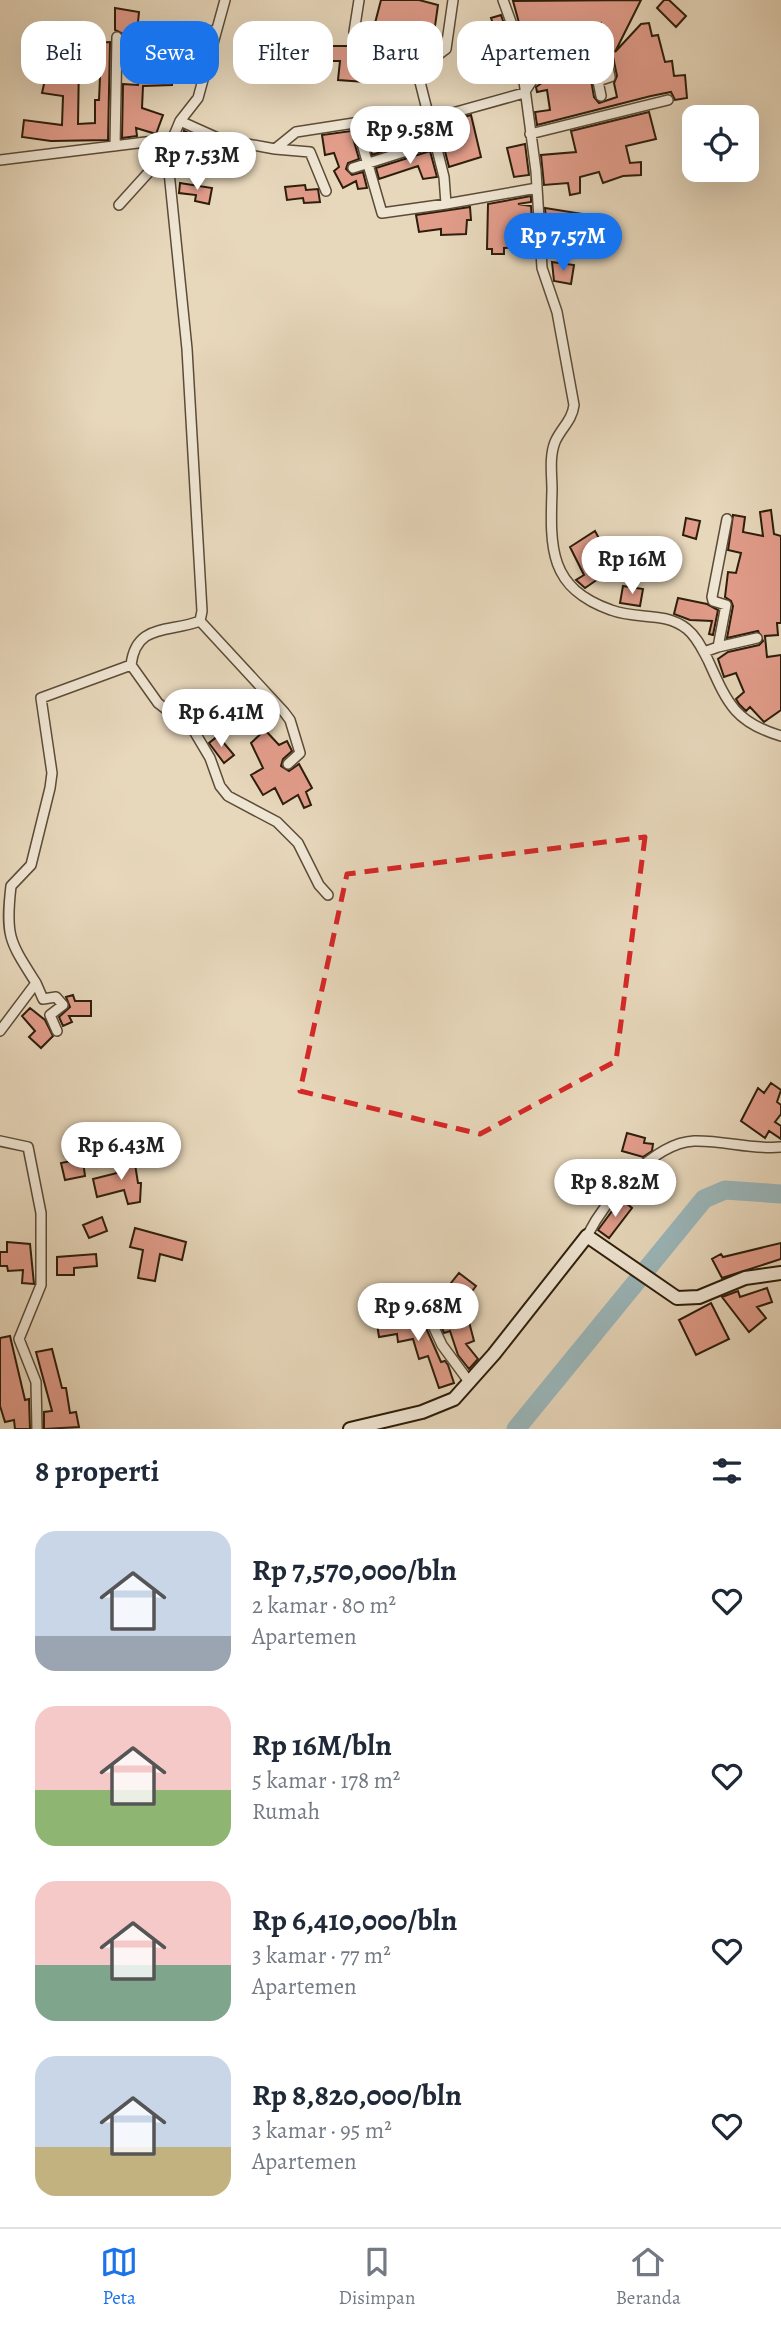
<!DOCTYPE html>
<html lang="id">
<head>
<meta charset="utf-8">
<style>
	:root { --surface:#fff; --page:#f2f2f3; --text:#1f2937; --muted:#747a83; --line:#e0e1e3; --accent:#1a73e8 }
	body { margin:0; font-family:Alegreya,serif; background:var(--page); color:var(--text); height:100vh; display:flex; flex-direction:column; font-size:26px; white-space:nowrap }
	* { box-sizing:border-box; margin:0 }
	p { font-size:23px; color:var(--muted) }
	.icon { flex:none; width:38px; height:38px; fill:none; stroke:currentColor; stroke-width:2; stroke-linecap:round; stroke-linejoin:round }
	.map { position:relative; height:1429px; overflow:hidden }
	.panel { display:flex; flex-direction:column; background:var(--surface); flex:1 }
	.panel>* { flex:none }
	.hud { position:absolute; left:21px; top:21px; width:740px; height:63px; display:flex; gap:14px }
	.fabs { position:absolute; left:682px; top:105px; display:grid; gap:14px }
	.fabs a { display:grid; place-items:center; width:77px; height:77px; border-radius:14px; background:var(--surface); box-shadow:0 7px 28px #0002; font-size:35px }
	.price { position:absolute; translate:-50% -60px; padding:0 16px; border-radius:24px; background:#fff; color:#222; font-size:23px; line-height:46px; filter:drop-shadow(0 2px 4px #0008) }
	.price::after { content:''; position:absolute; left:50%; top:42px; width:21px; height:16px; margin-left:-10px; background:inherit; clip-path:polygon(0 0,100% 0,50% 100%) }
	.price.active { background:var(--accent); color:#fff }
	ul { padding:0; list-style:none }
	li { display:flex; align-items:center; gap:21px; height:175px; padding:0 35px }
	li span { display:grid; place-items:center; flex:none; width:196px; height:140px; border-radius:21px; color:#555 }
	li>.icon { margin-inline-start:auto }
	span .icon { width:84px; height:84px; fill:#fffc; stroke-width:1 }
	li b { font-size:30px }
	h2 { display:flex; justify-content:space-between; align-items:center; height:84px; padding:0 35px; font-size:30px }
	.chip { padding:0 24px; border-radius:21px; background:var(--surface); box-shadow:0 7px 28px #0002; font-size:24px; line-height:63px }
	.chip.active { background:var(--accent); color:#fff }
	.menu { display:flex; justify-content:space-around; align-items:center; height:98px; border-top:2px solid var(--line); background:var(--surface); font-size:19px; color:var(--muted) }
	.menu a { display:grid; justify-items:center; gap:4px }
	.menu .active { color:var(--accent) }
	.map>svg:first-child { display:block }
</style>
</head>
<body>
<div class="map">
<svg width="781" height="1429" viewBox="0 0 781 1429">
	<rect width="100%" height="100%" fill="#e7d7bb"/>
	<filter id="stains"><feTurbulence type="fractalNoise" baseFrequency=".00286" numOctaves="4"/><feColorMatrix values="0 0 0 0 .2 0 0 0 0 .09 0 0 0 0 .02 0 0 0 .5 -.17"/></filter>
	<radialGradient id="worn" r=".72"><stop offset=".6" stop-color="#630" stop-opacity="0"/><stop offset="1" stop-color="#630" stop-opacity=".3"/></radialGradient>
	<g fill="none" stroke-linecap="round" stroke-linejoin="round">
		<path stroke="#9bb7bb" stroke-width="19" d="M516,1429L704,1199L725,1190L781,1194"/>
	</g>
	<path fill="#e19c8a" stroke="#2d1e0b" stroke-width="2" d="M381,0H419L438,5L432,47L412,43L414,27L397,23L392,40L366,35L368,26L374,27Z
		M641,0L615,52L641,24L649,23L652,36L658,35L665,62L672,61L674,76L685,75L687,98L675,100L671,92L651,96L537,125L535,112L550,110L547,90L537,92L536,87L558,72L569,71L567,62L587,57L594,97L599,103L617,97L614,83L617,76L611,47L605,41L601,23L589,25L592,42L551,51L545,66L532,70L513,1Z
		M664,0H669L686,16L676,27L657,8Z
		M115,8L139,12L138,22L132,28L136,35L207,38L204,49L169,47V49L157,48V52L133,50V57H124L123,34L115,30Z
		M501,15L512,47L490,52L485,26L493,24L491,18Z
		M110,42L108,140L51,141L22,137L24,120L62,125L63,96L42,93L46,75L64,78L66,60L79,61L78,124L95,123V100H99L100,77L99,53H94V43Z
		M332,46H351L352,61L379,62V83L338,80L340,61H332Z
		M139,71H172V85L143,86L142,108L163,115L156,134L136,128L137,136L122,138L123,84L138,85Z
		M649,112L656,139L626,146L630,163L641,162V175L623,176L603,183L599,172L580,177V193L570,195L568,183L544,185L541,155L576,152L571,131Z
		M471,115L481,157L449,167L438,124Z
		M397,129L405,130L407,141L427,137L372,155L367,135Z
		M184,131L211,143L207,156L217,157L215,172L199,170L200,161L177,153Z
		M351,131L359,159L348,163L346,169L352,175L363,172L367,188L358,189L356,181L343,188L334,171L339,167L334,153L325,155L322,135Z
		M525,144L529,175L514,177L507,148Z
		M430,151L437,177L423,179L418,166L379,179L376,168Z
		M180,183L212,188L209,204L195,201L196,195L179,193Z
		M305,185L306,190L318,189L320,202L304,203L303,198L287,200L285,187Z
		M531,196V202L518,204L531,206L534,247L504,248V254H492V249H487L488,204Z
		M470,207L471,220H467L466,234L441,235V229L419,232L416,215Z
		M545,208L583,214L578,238L547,232Z
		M552,262L574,265L571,284L554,281Z
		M771,510L774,534L781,536V623H777L778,635L765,636L767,657L781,655V710L764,722L750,707L746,711L739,704L736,699L744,692L736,673L724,677L718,659L728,652L759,645L763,641L758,631L727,638L733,606L731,601L725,597L728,572L736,573L741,553L728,550L733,515L745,517L743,532L763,536L760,512Z
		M686,518L700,521L696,539L683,535Z
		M595,531L602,544L589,554L601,577L585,588L576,580L584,575L570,547Z
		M623,586L643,589L640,606L620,603Z
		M678,598L707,604L718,610L713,635L709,634L712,621L690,620L674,614Z
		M265,730L279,745L287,741L292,751L283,759L281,766L289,771L299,764L312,788L306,792L311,805L304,808L298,795L283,804L275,788L263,795L251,775L263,768L251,743Z
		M218,736L234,755L224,763L209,743Z
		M73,995L75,1001H91V1016H69L72,1022L63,1026L59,1017L70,1007L66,997Z
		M30,1008L45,1020L53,1036L41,1048L29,1037L35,1031L22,1016Z
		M771,1083L781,1090L777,1102L781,1105V1114L775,1122L781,1126V1139L769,1131L765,1138L741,1121L758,1088L764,1093Z
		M627,1133L645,1138L644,1143L653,1144L652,1151L643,1157L622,1151Z
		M134,1158L138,1183H141L140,1202L128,1204L124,1190L97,1197L93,1179L117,1173L115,1161Z
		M76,1160L83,1161L85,1176L65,1180L61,1163Z
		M621,1199L632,1208L609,1238L598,1230Z
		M102,1217L107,1231L89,1238L83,1225Z
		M135,1228L186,1242L182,1260L160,1254L155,1281L138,1278L143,1250L130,1247Z
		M7,1242L30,1244L34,1284L22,1283L23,1270L8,1271L7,1266H0V1252H7Z
		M781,1243V1259L722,1278L712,1259L721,1254L723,1257Z
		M96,1254L97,1266L74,1268V1275H57V1257Z
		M459,1273L476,1286L457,1311L463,1309L468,1318L474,1341L466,1344L478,1359L469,1369L458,1355L450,1331L444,1333L439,1321L450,1319L444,1307L467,1295L451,1283Z
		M767,1288L772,1302L757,1307L766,1318L749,1332L722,1297L738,1291L740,1297Z
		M711,1303L729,1339L696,1355L679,1320Z
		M419,1312L441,1362L445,1361L448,1365L454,1383L439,1388L428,1356L419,1359L413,1339L398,1342L397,1334L379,1337L377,1324Z
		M10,1336L25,1400L29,1399L30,1429H15L14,1420L5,1422L0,1406V1338Z
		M52,1349L62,1388H66L70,1413L76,1412L79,1427L44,1429V1412L52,1411L36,1352Z"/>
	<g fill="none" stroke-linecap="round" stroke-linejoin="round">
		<g stroke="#5c4c37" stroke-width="12">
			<path id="street" d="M225,0L198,98L180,121L167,152L187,349L202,611L200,621C168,633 136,623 131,665L158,703L194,731L210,758L220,786L228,796L277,822L298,843L319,885L328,895
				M359,0L354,32L360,41L438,55L446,49L453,0
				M503,0L519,44L536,171L542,268L557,312L574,405C572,421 561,428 555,442C549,457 552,475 552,490C550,549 549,588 611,610C637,620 664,611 687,629C697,637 702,649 708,660C727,702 734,722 781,736
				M139,29L216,31
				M180,121L220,139L275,149L296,132L367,121L409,123L431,119L524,93L535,76L551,71L553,58L601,47L604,48L610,77L598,81L601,96
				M356,123L382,213L446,204L444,177L420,82L422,53
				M530,134L668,100
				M115,146L117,37
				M275,149L310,152L326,191
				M0,160L170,139
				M353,168L435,142
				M446,204L537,188
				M119,205L167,152
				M200,621L284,712L290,720L300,753L288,764
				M718,647L757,638
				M704,652L718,647L726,605L713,601L712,597L727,519
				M36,983L43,999L56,997L63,1005L50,1015L57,1031
				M0,1031L36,983C10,942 5,937 11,886L31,865L50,788L52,773L41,698L131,665
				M0,1141L28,1147L41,1213V1285L19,1339L36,1382L37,1429
				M587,1236C605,1201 652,1143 694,1141C723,1140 752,1150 781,1147
				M423,1304L442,1345L470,1383"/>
		</g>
		<g stroke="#2d1e0b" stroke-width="16">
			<path id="secondary" d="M350,1429L422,1412L454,1399L494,1354L587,1236L677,1298L699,1297L745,1278L781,1273"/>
		</g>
		<use href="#street" stroke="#efe5d3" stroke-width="9"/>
		<use href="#secondary" stroke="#efe5d3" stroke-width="12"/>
	</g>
	<path fill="none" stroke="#d62828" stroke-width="5" stroke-dasharray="14 9" stroke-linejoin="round" d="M645,837L616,1061L480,1134L300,1091L347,874Z"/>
	<rect width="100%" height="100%" filter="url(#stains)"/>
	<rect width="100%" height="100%" fill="url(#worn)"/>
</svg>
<div class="fabs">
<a><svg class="icon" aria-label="locate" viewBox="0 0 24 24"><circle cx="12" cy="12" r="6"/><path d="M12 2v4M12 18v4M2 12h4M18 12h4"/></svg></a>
</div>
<b class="price" style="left:410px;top:166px">Rp 9.58M</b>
<b class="price" style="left:197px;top:192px">Rp 7.53M</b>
<b class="price active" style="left:563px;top:273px">Rp 7.57M</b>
<b class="price" style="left:632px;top:596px">Rp 16M</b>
<b class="price" style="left:221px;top:749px">Rp 6.41M</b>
<b class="price" style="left:121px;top:1182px">Rp 6.43M</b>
<b class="price" style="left:615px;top:1219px">Rp 8.82M</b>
<b class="price" style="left:418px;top:1343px">Rp 9.68M</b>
<div class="hud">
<a class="chip">Beli</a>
<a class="chip active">Sewa</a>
<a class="chip">Filter</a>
<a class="chip">Baru</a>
<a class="chip">Apartemen</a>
</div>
</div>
<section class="panel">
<h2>8 properti<svg class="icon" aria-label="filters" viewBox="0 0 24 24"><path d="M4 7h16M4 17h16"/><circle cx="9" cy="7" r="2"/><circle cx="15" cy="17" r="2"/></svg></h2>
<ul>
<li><span style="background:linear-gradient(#c9d6e8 75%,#9aa5b1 0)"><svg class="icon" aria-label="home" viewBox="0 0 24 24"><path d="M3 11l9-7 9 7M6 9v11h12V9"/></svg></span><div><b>Rp 7,570,000/bln</b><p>2 kamar · 80 m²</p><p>Apartemen</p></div><svg class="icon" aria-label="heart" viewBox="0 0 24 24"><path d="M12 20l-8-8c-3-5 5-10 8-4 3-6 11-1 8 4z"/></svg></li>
<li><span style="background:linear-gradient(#f6c9c9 60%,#8fb573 0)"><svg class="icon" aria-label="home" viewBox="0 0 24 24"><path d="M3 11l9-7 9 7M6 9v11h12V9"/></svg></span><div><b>Rp 16M/bln</b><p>5 kamar · 178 m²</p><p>Rumah</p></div><svg class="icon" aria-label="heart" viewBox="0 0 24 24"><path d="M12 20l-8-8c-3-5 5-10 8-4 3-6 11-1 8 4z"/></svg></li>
<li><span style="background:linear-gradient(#f6c9c9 60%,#7fa58c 0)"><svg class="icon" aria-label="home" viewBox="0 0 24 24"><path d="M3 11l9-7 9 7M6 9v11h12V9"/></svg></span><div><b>Rp 6,410,000/bln</b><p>3 kamar · 77 m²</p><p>Apartemen</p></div><svg class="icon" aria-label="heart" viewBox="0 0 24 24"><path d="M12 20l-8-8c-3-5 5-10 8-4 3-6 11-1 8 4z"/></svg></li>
<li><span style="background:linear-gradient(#c9d6e8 65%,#c2b280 0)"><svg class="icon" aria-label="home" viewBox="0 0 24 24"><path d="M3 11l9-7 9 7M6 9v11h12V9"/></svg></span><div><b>Rp 8,820,000/bln</b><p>3 kamar · 95 m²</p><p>Apartemen</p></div><svg class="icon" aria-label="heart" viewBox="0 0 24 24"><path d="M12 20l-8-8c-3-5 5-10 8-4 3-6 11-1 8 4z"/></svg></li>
</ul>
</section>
<nav class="menu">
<a class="active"><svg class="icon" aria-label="map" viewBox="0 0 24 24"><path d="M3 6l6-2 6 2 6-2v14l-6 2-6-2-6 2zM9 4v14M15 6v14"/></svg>Peta</a>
<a><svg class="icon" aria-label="saved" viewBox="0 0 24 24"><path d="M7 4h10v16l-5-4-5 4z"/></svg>Disimpan</a>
<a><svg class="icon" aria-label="home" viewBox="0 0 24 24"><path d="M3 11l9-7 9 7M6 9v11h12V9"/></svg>Beranda</a>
</nav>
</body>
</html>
